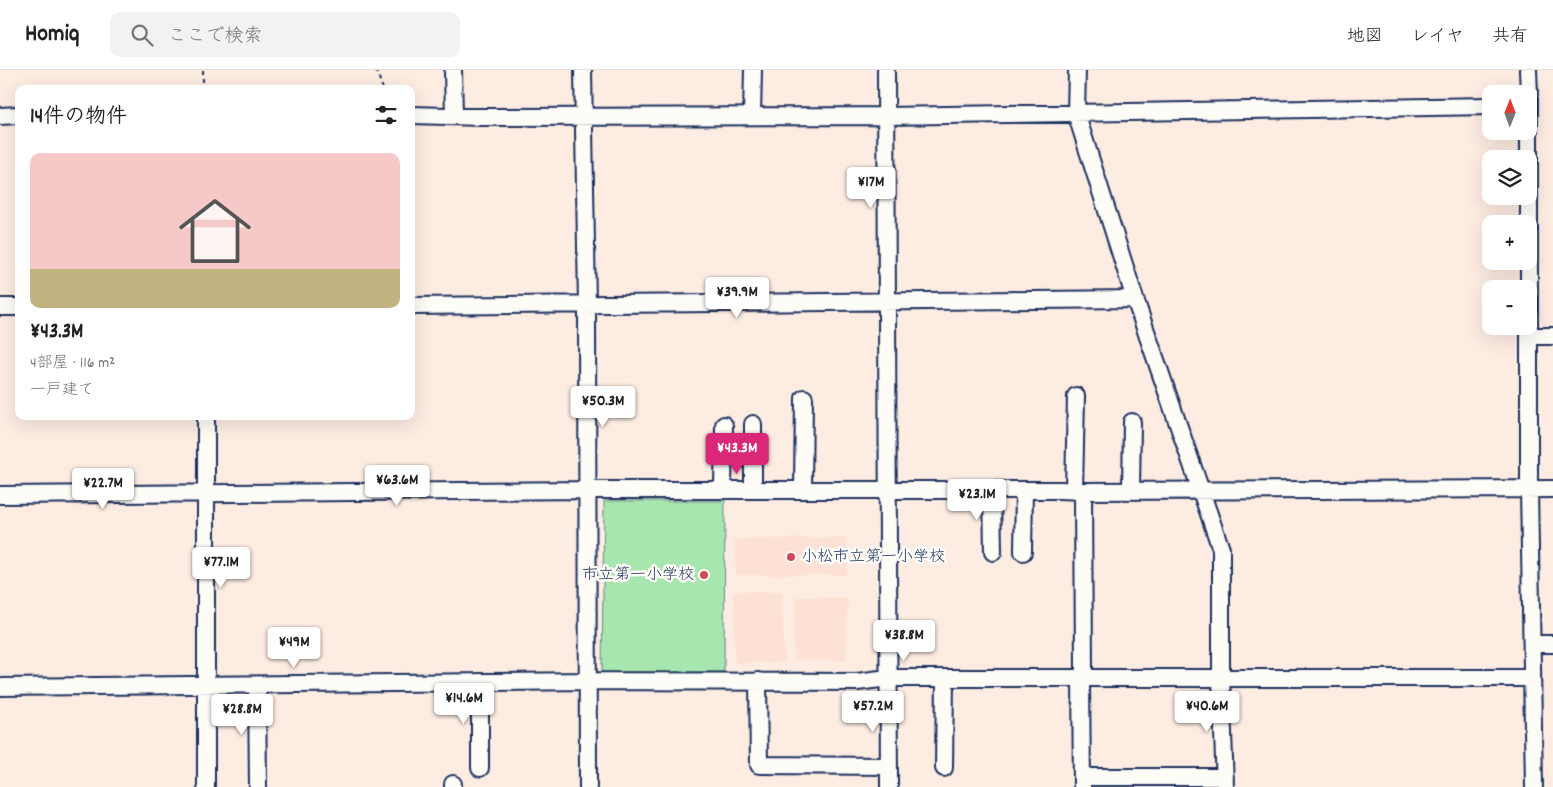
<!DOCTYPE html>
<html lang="ja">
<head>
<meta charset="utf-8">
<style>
	:root { --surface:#fff; --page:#f2f2f2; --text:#222; --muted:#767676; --line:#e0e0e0; --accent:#db2777 }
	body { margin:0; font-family:Dekko,"Klee One",sans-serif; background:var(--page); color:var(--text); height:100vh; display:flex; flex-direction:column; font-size:19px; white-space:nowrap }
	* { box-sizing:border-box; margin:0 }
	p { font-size:16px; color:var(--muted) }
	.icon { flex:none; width:28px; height:28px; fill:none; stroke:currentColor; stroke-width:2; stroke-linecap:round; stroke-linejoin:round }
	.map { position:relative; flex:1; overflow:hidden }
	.side { position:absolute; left:15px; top:15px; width:400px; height:335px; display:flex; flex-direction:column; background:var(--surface); border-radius:10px; box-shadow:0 5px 20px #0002 }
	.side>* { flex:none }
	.needle { width:32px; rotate:1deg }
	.buttons { position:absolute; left:1482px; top:15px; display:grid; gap:10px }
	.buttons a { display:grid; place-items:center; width:55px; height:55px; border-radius:10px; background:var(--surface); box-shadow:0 5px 20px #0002; font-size:25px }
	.price { position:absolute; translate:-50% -42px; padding:0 11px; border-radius:5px; background:#fff; color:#222; font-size:16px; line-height:32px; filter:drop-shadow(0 1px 2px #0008) }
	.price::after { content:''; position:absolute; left:50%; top:30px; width:15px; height:11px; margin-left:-8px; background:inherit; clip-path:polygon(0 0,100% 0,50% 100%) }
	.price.active { background:var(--accent); color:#fff }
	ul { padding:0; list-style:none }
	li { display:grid; align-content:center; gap:10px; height:265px; padding:0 15px }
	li+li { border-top:1px solid var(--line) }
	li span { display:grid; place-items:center; height:155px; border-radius:10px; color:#555 }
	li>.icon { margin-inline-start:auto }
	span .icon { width:90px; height:90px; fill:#fffc; stroke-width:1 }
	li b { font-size:21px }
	h2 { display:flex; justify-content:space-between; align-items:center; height:60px; padding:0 15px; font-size:21px }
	header { display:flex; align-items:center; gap:30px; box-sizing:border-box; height:70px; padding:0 25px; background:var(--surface); border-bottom:1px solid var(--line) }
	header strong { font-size:24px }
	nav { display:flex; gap:28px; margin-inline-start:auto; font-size:18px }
	.search { width:350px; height:45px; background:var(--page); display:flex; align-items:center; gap:12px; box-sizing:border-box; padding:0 18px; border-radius:10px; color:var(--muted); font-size:19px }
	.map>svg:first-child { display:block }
</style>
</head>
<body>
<header>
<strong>Homiq</strong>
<div class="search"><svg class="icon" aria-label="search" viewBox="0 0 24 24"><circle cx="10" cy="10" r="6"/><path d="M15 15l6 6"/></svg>ここで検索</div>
<nav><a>地図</a><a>レイヤ</a><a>共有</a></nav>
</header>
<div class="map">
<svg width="1553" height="717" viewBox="0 0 1553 717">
	<rect width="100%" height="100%" fill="#fdece2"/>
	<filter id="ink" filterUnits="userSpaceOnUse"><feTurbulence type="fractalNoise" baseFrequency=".02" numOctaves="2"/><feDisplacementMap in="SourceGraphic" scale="10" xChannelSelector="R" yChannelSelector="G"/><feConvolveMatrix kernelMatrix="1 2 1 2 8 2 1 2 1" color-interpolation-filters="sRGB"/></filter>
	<g filter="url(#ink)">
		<path fill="#fde1d4" d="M847,468V505H736L735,469Z
			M733,521L782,522L784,593H735Z
			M796,527H848L846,591L793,590Z"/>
		<path fill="#a7e6ae" stroke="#618a86" d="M604,431H725L724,602L602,603Z"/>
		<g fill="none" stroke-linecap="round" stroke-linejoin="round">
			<g stroke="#1b2f5e" stroke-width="20">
				<path id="minor" d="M453,0L454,46
					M583,0L587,234L588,717
					M886,0L889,717
					M1077,0L1076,43L1135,229L1221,479V607L1225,717
					M1528,0L1529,24
					M1529,28V419L1534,717
					M411,45L482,47L886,46L1491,36
					M0,46L19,45
					M752,46L753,0
					M411,236L1135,229
					M0,237H19
					M1530,266H1553
					M206,346V717
					M753,354V420
					M723,420L724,355
					M803,420L804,328
					M992,420L993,482
					M1074,421L1076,326
					M1131,421L1132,352
					M0,425L587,420H1060L1083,421L1553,419
					M1023,482L1024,420
					M1532,574H1553
					M758,611L759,695L889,696
					M257,615L258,717
					M0,617L588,611L857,612L888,608H1532
					M480,698V612
					M944,698L945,608
					M1082,707H1225
					M453,717V714
					M1082,717L1081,608L1084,600L1083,421"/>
			</g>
			<path stroke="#1b2f5e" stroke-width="2" stroke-dasharray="4 4" stroke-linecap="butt" d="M203,0V19
				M376,0L383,19"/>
			<use href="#minor" stroke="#fdfcf7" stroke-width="16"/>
		</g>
	</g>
	<g fill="#d1495b" stroke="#fdfcf7" stroke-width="2">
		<circle cx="791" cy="487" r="5"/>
		<circle cx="704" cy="505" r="5"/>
	</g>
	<g text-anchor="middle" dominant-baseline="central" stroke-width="5" stroke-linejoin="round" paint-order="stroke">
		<g font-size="16" fill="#1b2f5e" stroke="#fdfcf7" text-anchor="start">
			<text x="801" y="487">小松市立第一小学校</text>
			<text x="694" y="505" text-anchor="end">市立第一小学校</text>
		</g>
	</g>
</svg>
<div class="buttons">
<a><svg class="needle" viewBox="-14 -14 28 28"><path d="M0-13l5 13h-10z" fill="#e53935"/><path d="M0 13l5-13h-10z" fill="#767676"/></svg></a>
<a><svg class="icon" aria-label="layers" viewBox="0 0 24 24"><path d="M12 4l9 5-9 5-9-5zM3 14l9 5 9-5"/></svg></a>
<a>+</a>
<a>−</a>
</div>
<b class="price" style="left:871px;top:139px">¥17M</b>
<b class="price" style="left:737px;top:249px">¥39.9M</b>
<b class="price" style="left:603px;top:358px">¥50.3M</b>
<b class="price active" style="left:737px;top:405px">¥43.3M</b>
<b class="price" style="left:397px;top:437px">¥63.6M</b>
<b class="price" style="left:103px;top:440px">¥22.7M</b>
<b class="price" style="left:977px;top:451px">¥23.1M</b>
<b class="price" style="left:221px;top:519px">¥77.1M</b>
<b class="price" style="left:904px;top:592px">¥38.8M</b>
<b class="price" style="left:294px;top:599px">¥49M</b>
<b class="price" style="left:464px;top:655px">¥14.6M</b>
<b class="price" style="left:873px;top:663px">¥57.2M</b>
<b class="price" style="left:1207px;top:663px">¥40.6M</b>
<b class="price" style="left:242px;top:666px">¥28.8M</b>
<section class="side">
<h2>14件の物件<svg class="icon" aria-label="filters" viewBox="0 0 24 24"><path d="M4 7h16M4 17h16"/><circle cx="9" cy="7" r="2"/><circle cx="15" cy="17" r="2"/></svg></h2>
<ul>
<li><span style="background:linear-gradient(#f6c9c9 75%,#c2b280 0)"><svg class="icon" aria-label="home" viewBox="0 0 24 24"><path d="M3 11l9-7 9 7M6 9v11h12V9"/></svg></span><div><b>¥43.3M</b><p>4部屋 · 116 m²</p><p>一戸建て</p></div></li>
</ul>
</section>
</div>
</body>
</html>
